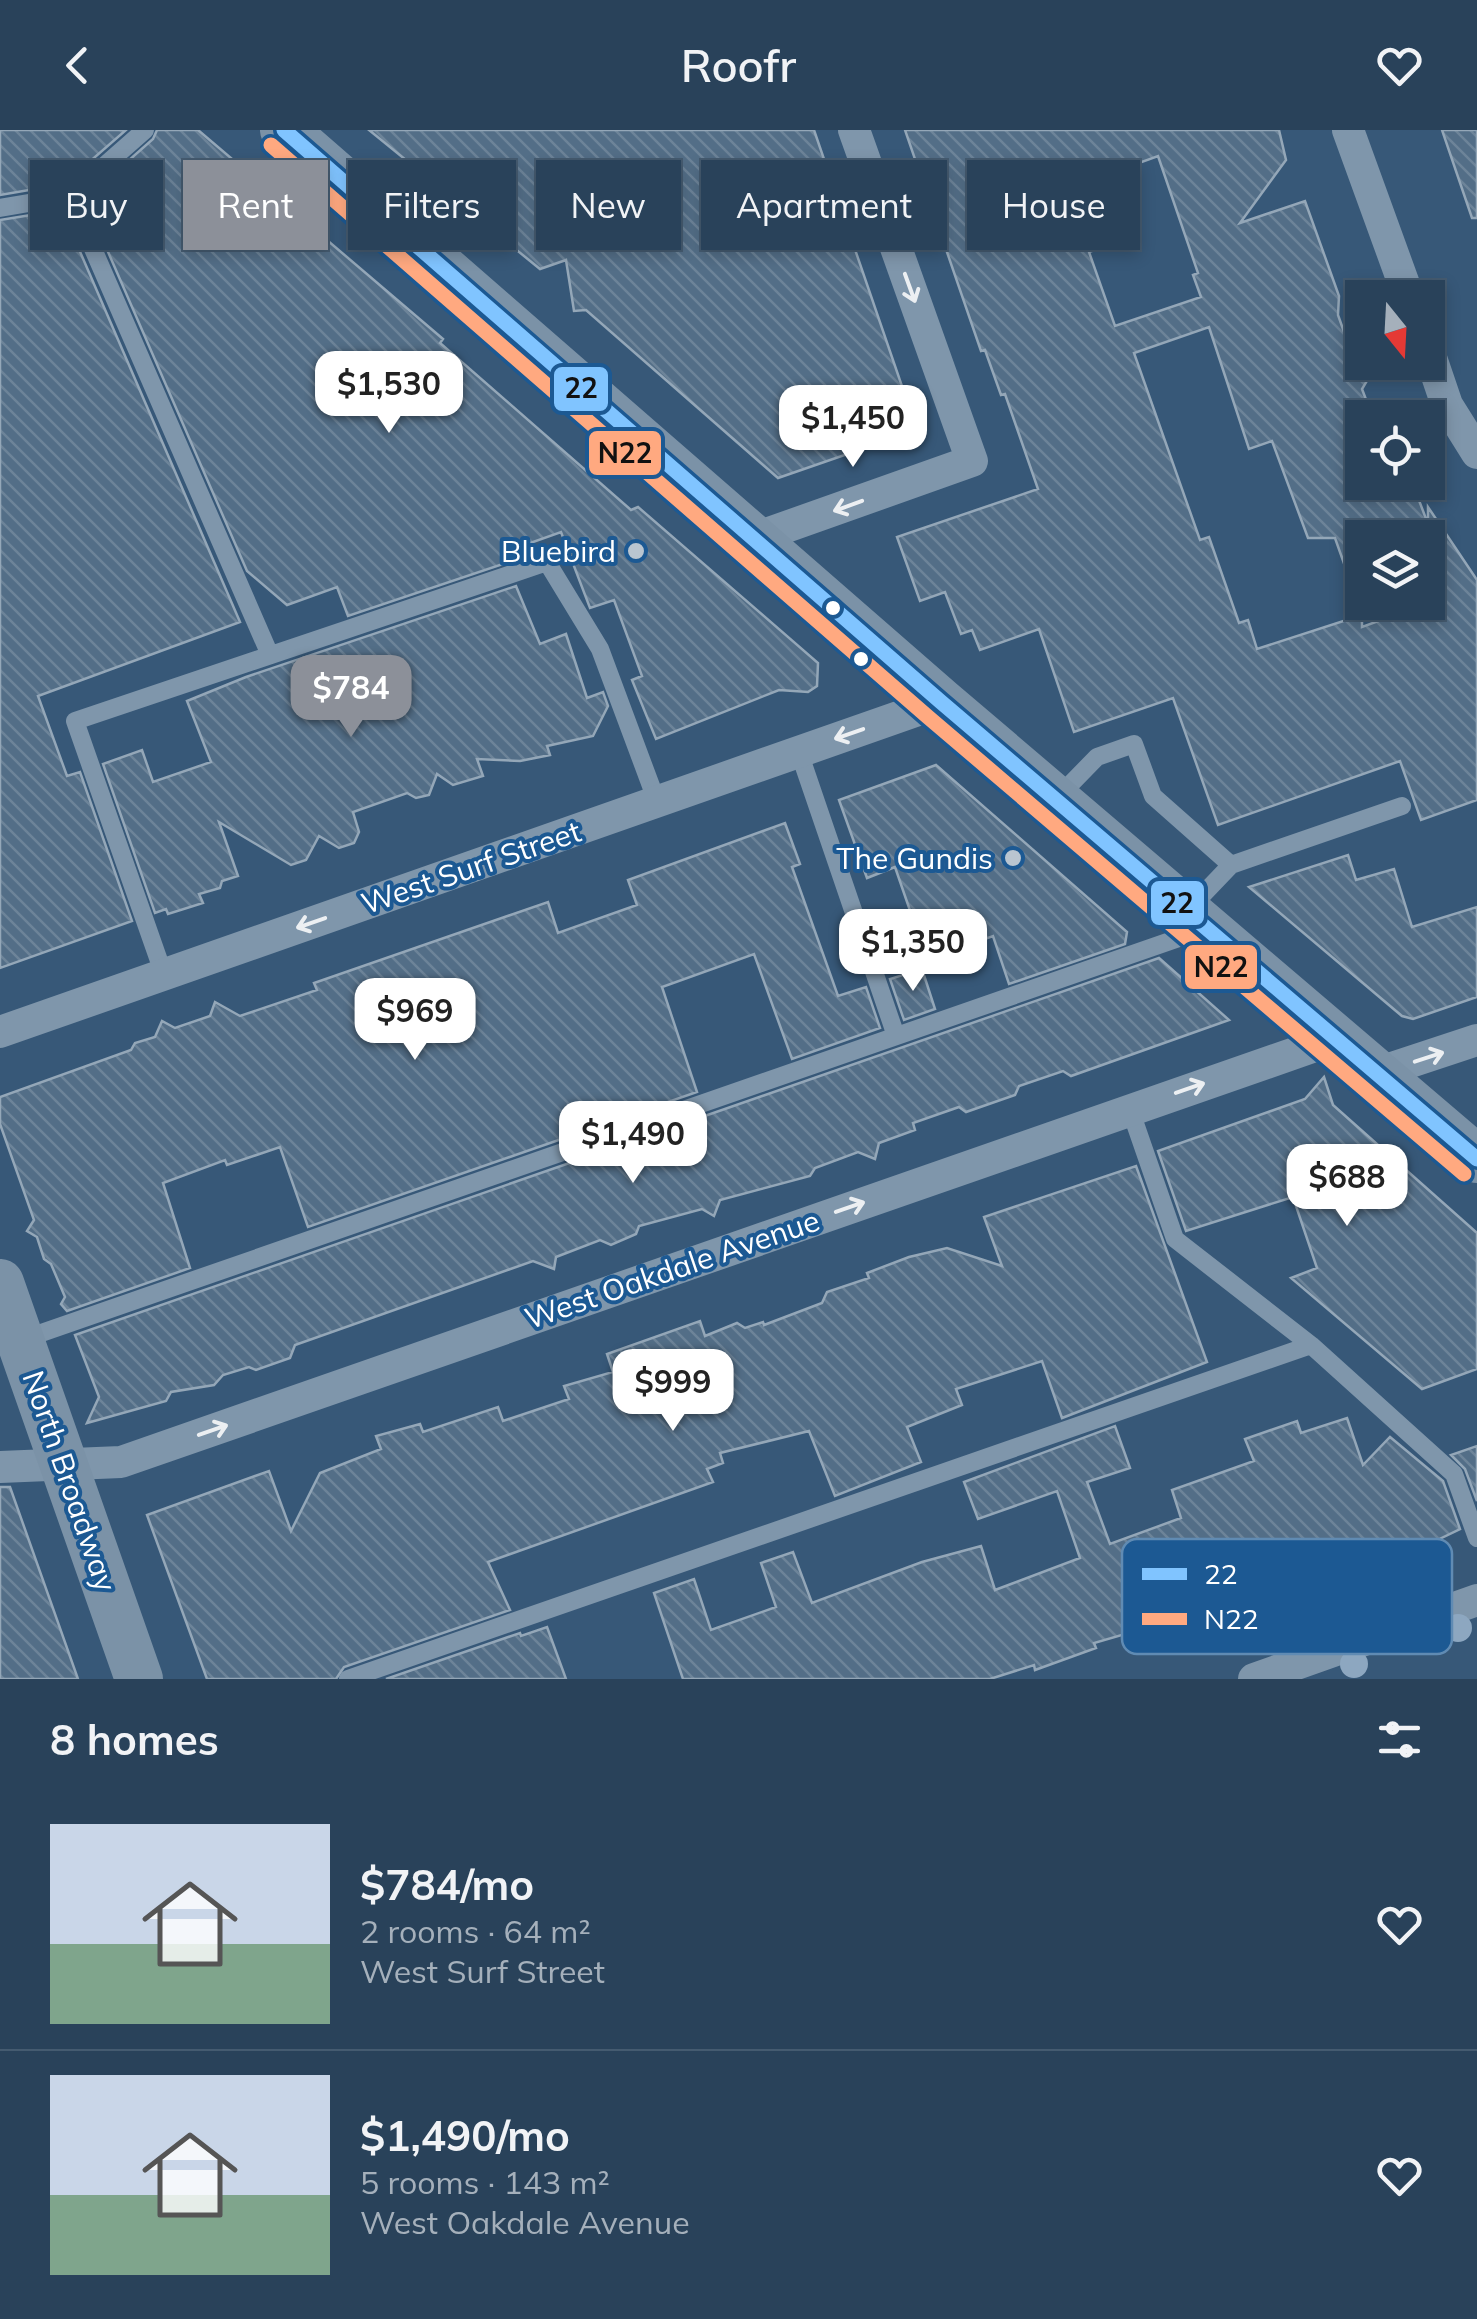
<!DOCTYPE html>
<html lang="en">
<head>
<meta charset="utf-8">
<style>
	:root { --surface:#29425a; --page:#354d63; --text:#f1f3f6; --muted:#a5b0bb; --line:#455b70; --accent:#8c9099 }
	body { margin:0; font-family:Mulish,sans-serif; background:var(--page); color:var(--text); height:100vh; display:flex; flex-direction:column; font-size:38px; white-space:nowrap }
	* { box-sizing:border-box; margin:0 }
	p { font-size:32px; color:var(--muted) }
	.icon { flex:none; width:55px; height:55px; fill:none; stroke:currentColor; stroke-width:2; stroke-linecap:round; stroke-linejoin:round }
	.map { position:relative; height:1549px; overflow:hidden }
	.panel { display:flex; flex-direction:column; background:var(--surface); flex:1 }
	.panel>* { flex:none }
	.top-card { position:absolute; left:30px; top:30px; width:1418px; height:90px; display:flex; gap:20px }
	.needle { width:65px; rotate:162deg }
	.fabs { position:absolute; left:1345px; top:150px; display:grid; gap:20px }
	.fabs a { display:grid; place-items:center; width:100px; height:100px; border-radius:0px; background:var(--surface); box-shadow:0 5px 15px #0003,0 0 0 2px var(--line); font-size:50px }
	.price { position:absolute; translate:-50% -85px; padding:0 22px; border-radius:20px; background:#fff; color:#222; font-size:32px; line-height:65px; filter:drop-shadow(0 2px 5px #0008) }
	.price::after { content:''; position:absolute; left:50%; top:60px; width:30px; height:22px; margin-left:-15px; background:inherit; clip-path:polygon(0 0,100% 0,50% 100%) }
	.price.on { background:var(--accent); color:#fff }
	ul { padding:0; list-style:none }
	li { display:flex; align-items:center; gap:30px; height:250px; padding:0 50px }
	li+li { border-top:2px solid var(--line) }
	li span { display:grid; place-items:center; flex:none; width:280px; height:200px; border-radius:0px; color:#555 }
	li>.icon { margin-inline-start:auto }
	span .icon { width:120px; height:120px; fill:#fffc; stroke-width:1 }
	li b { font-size:42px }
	h2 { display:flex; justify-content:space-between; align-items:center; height:120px; padding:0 50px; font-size:42px }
	.tag { padding:0 35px; border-radius:0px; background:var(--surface); box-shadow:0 5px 15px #0003,0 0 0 2px var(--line); font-size:35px; line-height:90px }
	.tag.on { background:var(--accent); color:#fff }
	header { display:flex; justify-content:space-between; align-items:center; height:130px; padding:0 50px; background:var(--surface); font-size:45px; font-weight:600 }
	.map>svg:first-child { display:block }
</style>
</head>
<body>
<header><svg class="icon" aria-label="back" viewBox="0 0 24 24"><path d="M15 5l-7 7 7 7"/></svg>Roofr<svg class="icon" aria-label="heart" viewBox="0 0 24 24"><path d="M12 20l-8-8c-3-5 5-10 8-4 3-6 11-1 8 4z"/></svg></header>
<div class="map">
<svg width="1477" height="1549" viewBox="0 0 1477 1549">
	<defs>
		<pattern id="building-back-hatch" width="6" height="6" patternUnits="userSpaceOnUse" patternTransform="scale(2.5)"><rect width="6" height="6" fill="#536e87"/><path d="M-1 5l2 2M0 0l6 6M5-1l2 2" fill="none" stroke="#6d8499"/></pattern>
	</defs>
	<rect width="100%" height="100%" fill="#375878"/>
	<path fill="url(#building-back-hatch)" stroke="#94a7b8" stroke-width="2.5" fill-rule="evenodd" d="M0,0H126L64,54L0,65Z
		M157,0H198L443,209L440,213L631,380L638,377L818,533L817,556L808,562L779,560L656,609L632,550L642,546L614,470L590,478L561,402L502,423L506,433L348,486L337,457L287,475L247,441L85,69L153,9Z
		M369,0H814L917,300L778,348L586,180L574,181L566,130L540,139Z
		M905,0H1279L1286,30L1240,93L1305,71L1339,166L1338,185L1349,216L1359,222V233L1368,249L1362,259L1373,288H1362V352H1412L1428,394V377L1477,450V670L1421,690L1400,631L1218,695L1173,568L1074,602L1039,499L980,520L972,500L961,504L945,462L920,471L897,407L1038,359L1005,264L1001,265L985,220L981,221ZM1158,26L1198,143L1193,145L1201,167L1115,196L1089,122L1123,110L1100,47ZM1209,197L1249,319L1272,311L1308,408H1335L1358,473L1362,472V408H1428V473L1362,497V485L1257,519L1248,490L1239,493L1209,407L1200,410L1134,223Z
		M1442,0H1477V88H1472Z
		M62,80L240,492L38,566L67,646L80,642L132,791L0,838V90Z
		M516,456L540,514L566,504L587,568L603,562L608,576L593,606L547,616L550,625L520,631L477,629L483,646L453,655L437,644L429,665L416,668L407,663L353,682L359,702L354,713L339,718L319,706L306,730L291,735L219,692L238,746L222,751L220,758L199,764L203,773L168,784L166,779L155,783L103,634L142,620L153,652L211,632L187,571L246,547Z
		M936,635L1127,802L1125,814L1009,854L993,806L927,830L895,737L867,748L839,670Z
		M785,693L800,734L792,737L838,866L866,857L880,898L792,929L754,824L662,857L697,962L308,1097L280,1017L227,1035L225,1030L163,1053L190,1138L67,1181L61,1174L65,1167L51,1134L44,1129L37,1107L27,1101L34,1090L0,994V967L131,920L135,913L155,907L162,891L175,898L210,886L215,872L240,886L317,860L314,853L548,772L558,803L637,775L628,750Z
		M1348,725L1356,750L1394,739L1412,797L1477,777V867L1413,889L1402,886L1249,757Z
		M1159,828L1229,890L1071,946L1063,941L1019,956L1015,965L966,982L959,977L913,993L915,1000L879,1013L875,1029L858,1022L815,1038L810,1046L720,1070L714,1086L702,1079L639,1096L636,1104L611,1115L600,1110L556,1127L554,1139L533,1131L295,1215L290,1228L256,1240L249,1237L223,1245L214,1255L171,1262L166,1271L87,1293L99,1267L75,1205Z
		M922,839L935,879L904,890L890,849Z
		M1324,947L1333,975L1477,1103V1239L1422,1259L1291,1148L1317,1138L1293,1067L1186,1101L1158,1021L1305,969Z
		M1136,1036L1207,1232L1062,1288L1042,1231L956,1259L962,1275L907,1297L921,1332L835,1366L809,1301L720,1323L723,1333L707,1339L713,1352L488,1432L510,1480L344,1537L336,1549H207L147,1385L269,1341L291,1401L320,1343L381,1319L376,1306L420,1294L423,1302L498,1277L503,1291L569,1269L564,1256L613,1242L607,1224L700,1191L705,1206L737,1193L745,1198L763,1192L764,1195L822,1173L827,1162L869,1148L867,1143L909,1127L947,1118L1002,1136L984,1087Z
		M1347,1288L1363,1335L1390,1307L1443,1351L1460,1399L1427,1415L1417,1411L1381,1423L1378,1430L1362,1435L1339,1422L1287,1439L1297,1465L1277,1473L1249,1460L1227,1496L1204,1481L1094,1513L1096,1518L1035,1540L1034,1535L990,1549H683L654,1463L694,1449L711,1500L776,1477L761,1433L793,1422L812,1473L922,1432L981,1416L995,1460L1080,1428L1057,1361L978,1389L964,1352L1115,1296L1130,1338L1087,1352L1110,1414L1181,1388L1172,1360L1254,1331L1245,1309L1297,1291L1301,1303Z
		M1477,1316V1371L1465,1339L1451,1325Z
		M0,1357H10L78,1549H0Z
		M547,1497L566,1549H386L520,1503L521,1506Z"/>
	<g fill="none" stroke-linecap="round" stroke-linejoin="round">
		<path stroke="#7f96ab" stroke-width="18" d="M70,66L270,525
			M0,78L70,66L145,0
			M799,622L896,906
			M1058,667L1097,627L1134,614L1153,666L1231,735
			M1188,780L1231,735L1402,676
			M164,845L75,591L547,432L600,519L657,672
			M1130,979L1175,1109L1311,1215L1454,1344L1477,1408
			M24,1209L1199,801
			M348,1549L1311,1215"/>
		<path stroke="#7f96ab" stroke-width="32" d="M1348,0L1409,168
			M1428,219L1447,275L1477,323
			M755,408L972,331L854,0
			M0,902L941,572
			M1380,942L1477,910
			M0,1337L121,1332L1338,908
			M1254,1549L1477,1470"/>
		<path stroke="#7b92a7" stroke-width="48" d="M284,0L941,572L1477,1029
			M0,1153L139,1549"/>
		<g stroke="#1c5993" stroke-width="22">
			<path id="bus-1" d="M284,0L941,572L1477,1029"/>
		</g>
		<g stroke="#1c5993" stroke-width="22">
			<path id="bus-2" d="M271,15L928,587L1464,1044"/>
		</g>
		<use href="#bus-1" stroke="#80c4ff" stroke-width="15"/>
		<use href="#bus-2" stroke="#ffa980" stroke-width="15"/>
	</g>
	<g fill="#8da7c0">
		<circle cx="1458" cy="1498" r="14"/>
		<circle cx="1354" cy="1534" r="14"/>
	</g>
	<defs><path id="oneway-shaft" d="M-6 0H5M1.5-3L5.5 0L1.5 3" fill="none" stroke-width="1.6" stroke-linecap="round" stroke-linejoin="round" transform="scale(2.5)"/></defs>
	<g stroke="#eceff2">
		<use href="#oneway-shaft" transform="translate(910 158) rotate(70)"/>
		<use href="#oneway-shaft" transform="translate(848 376) rotate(160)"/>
		<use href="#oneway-shaft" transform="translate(849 604) rotate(161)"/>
		<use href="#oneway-shaft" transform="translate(311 793) rotate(161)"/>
		<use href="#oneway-shaft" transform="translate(1429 927) rotate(-18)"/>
		<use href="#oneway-shaft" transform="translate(1190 958) rotate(-19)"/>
		<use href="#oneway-shaft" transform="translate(850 1077) rotate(-19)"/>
		<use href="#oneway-shaft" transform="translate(213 1300) rotate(-19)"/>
	</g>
	<g fill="#b9c5d0" stroke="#1c5993" stroke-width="4">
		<circle cx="636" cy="421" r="10"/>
		<circle cx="1013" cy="728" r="10"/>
	</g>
	<g fill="#fff" stroke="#1c5993" stroke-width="4">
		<circle cx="833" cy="478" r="9"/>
		<circle cx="861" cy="529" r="9"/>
	</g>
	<g text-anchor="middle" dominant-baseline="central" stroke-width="8" stroke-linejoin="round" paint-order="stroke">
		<g font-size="30" fill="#fff" stroke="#1c5993" text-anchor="end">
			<text x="616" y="421">Bluebird</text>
			<text x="993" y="728">The Gundis</text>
		</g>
		<g font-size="30" fill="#fff" stroke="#1c5993">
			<text transform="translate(471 737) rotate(-19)">West Surf Street</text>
			<text transform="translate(672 1139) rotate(-19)">West Oakdale Avenue</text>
			<text transform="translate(70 1351) rotate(71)">North Broadway</text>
		</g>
	</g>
	<rect x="1122" y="1409" width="330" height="115" rx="15" fill="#1c5993" stroke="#608bb3" stroke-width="2.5"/>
	<rect x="1142" y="1438" width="45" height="12" fill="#80c4ff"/>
	<rect x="1142" y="1483" width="45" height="12" fill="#ffa980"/>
	<g font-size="28" fill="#fff">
		<text x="1204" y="1454">22</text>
		<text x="1204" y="1499">N22</text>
	</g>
	<g stroke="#1c5993" stroke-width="4">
		<rect x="552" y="235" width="58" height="48" rx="10" fill="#80c4ff"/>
		<rect x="587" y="299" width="76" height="48" rx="10" fill="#ffa980"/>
		<rect x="1149" y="749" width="57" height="48" rx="10" fill="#80c4ff"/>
		<rect x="1183" y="813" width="76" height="48" rx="10" fill="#ffa980"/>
	</g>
	<g font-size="28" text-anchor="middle" font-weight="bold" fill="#111">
		<text x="581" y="268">22</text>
		<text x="625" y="333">N22</text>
		<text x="1177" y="783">22</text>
		<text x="1221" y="847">N22</text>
	</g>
</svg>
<div class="fabs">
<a><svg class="needle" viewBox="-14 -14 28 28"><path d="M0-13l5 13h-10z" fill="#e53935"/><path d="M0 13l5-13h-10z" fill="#a5b0bb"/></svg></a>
<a><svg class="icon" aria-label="locate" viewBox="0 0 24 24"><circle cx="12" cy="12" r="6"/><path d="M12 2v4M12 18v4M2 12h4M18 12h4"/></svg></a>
<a><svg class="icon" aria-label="layers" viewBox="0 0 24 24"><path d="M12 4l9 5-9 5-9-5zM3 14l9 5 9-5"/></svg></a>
</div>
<b class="price" style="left:389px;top:306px">$1,530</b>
<b class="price" style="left:853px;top:340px">$1,450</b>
<b class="price on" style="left:351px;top:610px">$784</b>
<b class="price" style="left:913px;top:864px">$1,350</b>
<b class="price" style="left:415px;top:933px">$969</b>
<b class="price" style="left:633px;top:1056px">$1,490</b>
<b class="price" style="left:1347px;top:1099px">$688</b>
<b class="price" style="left:673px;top:1304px">$999</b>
<div class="top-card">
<a class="tag">Buy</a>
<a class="tag on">Rent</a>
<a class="tag">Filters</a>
<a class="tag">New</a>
<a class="tag">Apartment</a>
<a class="tag">House</a>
</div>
</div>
<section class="panel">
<h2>8 homes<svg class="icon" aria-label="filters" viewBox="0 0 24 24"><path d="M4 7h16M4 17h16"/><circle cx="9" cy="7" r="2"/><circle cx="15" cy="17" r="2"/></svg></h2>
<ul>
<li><span style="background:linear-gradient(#c9d6e8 60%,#7fa58c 0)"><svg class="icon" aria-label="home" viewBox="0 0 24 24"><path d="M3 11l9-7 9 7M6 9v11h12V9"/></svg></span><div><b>$784/mo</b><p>2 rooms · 64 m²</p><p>West Surf Street</p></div><svg class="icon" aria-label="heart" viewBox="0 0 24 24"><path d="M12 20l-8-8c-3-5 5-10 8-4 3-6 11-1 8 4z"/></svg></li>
<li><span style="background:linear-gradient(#c9d6e8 60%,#7fa58c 0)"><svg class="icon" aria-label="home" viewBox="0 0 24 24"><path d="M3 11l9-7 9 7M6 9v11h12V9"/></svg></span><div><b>$1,490/mo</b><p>5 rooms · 143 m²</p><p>West Oakdale Avenue</p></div><svg class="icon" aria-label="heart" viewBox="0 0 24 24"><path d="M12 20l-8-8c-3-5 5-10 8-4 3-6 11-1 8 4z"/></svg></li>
</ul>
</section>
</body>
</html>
